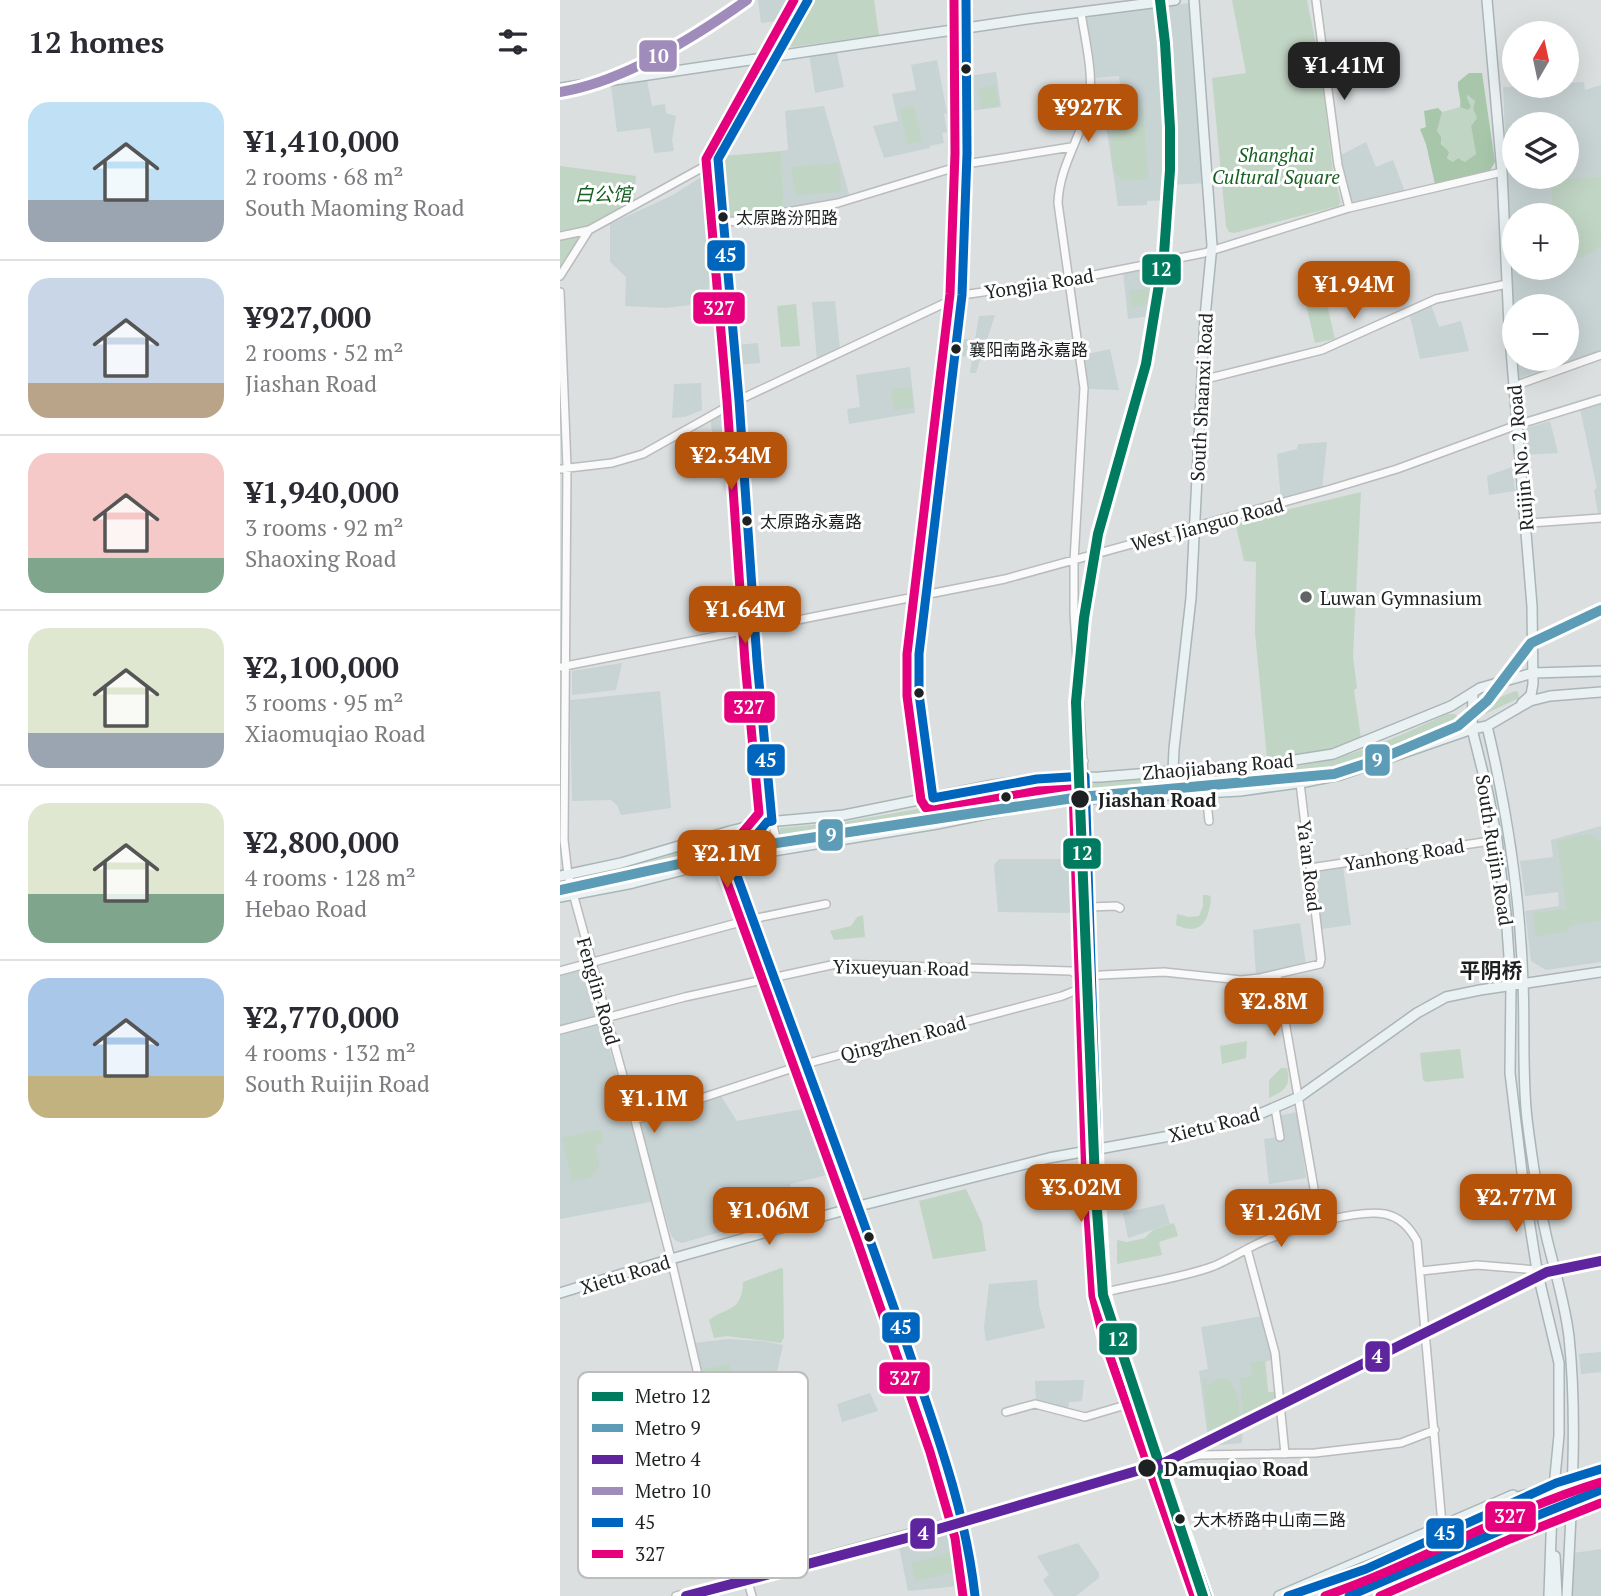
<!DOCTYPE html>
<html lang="en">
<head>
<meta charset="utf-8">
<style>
	:root { --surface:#fff; --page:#f2f2f3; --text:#2b2b33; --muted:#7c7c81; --line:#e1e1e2; --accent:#b45309 }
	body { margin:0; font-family:"PT Serif","Noto Sans SC",serif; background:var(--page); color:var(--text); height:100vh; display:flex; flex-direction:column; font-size:26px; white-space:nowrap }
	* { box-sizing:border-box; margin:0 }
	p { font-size:23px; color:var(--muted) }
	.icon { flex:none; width:38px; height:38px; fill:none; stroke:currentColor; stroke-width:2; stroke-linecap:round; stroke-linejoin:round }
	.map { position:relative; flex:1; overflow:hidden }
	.details { display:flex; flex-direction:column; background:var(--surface); width:560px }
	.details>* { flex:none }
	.needle { width:46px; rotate:9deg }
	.buttons { position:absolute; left:942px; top:21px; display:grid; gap:14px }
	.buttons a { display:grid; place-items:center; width:77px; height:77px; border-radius:50%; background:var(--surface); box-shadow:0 7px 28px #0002; font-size:35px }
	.price { position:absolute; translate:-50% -60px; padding:0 16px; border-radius:14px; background:var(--accent); color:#fff; font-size:23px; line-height:46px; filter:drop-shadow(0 2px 4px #0008) }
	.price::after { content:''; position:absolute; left:50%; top:42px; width:21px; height:16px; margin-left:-10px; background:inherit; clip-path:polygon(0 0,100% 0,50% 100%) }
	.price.selected { background:#222; color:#fff }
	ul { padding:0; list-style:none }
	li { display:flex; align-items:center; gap:21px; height:175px; padding:0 28px }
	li+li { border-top:2px solid var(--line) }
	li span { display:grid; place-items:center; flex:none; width:196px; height:140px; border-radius:21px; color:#555 }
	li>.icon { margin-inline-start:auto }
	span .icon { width:84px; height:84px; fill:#fffc; stroke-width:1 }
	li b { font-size:30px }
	h2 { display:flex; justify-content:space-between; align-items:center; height:84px; padding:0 28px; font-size:30px }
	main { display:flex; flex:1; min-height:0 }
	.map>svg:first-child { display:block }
</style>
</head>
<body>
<main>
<section class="details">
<h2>12 homes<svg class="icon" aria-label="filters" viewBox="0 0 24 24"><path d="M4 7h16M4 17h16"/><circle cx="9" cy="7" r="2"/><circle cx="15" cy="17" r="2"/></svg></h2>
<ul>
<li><span style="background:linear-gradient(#bfe0f5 70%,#9aa5b1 0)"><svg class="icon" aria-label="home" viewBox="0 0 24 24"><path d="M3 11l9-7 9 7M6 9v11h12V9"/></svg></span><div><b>¥1,410,000</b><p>2 rooms · 68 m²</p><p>South Maoming Road</p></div></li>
<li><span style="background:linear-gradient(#c9d6e8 75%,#b9a48a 0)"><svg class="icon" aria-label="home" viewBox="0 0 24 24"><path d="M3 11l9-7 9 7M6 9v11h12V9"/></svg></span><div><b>¥927,000</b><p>2 rooms · 52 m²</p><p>Jiashan Road</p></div></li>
<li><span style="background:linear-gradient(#f6c9c9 75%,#7fa58c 0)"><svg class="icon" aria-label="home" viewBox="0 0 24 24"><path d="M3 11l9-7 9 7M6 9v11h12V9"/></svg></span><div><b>¥1,940,000</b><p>3 rooms · 92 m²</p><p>Shaoxing Road</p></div></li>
<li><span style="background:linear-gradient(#dfe7d0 75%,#9aa5b1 0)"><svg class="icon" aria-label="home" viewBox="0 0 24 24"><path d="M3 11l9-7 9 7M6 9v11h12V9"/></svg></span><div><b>¥2,100,000</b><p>3 rooms · 95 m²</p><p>Xiaomuqiao Road</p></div></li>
<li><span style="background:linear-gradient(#dfe7d0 65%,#7fa58c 0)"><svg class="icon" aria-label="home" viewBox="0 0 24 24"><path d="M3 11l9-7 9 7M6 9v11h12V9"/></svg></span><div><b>¥2,800,000</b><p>4 rooms · 128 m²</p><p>Hebao Road</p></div></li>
<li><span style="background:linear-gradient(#a9c7e8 70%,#c2b280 0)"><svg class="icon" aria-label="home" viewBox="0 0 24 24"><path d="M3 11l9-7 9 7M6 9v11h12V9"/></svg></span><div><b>¥2,770,000</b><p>4 rooms · 132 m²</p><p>South Ruijin Road</p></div></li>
</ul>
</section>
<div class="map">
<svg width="1041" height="1596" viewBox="0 0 1041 1596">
	<rect width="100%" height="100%" fill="#dbdfdf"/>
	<path fill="#c8d3d3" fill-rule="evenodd" d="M198,0H245L234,19L201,23Z
		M631,3L646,183L609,185V200L587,201V205L558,206L546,124L564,116L559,76L532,78L524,15Z
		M276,49L284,87L255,93L249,54Z
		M377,60L387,113L384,114L387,132L382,133L384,143L370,146V148L324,158L313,126L338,121L332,94L356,90L351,65Z
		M436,72L441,107L409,111V76Z
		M87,80L92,106L105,104L106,113L116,116L112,141L114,151L94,153L90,128L57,132L51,85Z
		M1024,82L1025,90L1041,85V351L959,378L957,359H1006V306H954V333L943,87L1006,86V83ZM954,124H1006V177H954ZM954,215H1006V268H954Z
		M264,106L290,197L224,210L221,151L228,150L225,111Z
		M806,142L816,167L833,160L845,192L792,204L781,155Z
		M155,168L163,280L149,282L148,298L131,300L130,305L106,308L65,306L66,277L50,262V224L113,195Z
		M594,266L598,315L568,319L563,272Z
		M275,301L280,350L257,361L252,302Z
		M871,305L879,327L901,321L909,351L860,359L850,316Z
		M435,315L416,373H410L412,357L397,356L400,339H415L419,316Z
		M198,343L200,363L178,365L177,345Z
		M550,349L559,390L529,389L523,355Z
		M350,367L355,413L289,424L287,409L300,407L296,375Z
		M141,383L142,410L125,417L112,418L114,384Z
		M1041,402V514H1038L1034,490L1037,488L1020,409Z
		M177,404L179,443H154L150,419Z
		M990,421L998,453L964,455L962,429Z
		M767,442L762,489L721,501L717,454L737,449L738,444Z
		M952,467L955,491L929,495L927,476Z
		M62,663L56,690L12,695V671Z
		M100,691L111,808L61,815L57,805L51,800L12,801L10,700Z
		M1041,826V962L986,970L971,961L965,911L999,906L998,892L965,896L960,861L993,857L991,840Z
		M439,859H512V913L438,912L434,865Z
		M783,866L791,925L761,929L754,870Z
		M740,923L746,965L696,975L693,930Z
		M26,965L71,1125L161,1096L177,1121L254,1107L279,1172L230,1184L236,1210L122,1243L116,1241L111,1235L101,1200L0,1219V972Z
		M737,1112L746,1178L709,1184L704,1139L720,1137L718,1116Z
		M604,1204L610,1224L568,1238L563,1213Z
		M477,1280L479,1305L485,1328L426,1341L424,1327L429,1284Z
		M702,1316L710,1348L711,1360L705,1362L708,1392H715L717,1416L683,1417L682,1443L649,1446L639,1371L648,1369L641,1327Z
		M168,1339L203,1341L223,1345L214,1384L218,1397L227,1395L241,1435L226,1438L224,1434L159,1446L134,1343Z
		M1041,1352V1372L1021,1374L1019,1354Z
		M524,1380L522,1401L509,1402L508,1409L476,1401L475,1381Z
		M310,1393L318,1411L282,1422L277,1404Z
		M400,1525L409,1585L348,1591L338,1542Z
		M518,1543L539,1573V1578L516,1596H494L483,1580L489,1575L477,1556Z
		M1041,1549V1596H1012L1013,1553Z"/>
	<path fill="#c1d5c4" d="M253,0H314L319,35L231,47L229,42Z
		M672,0H747L761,69L773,172L781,202L778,206L674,233L669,232L666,226L652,78L686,73Z
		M435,85L439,106L421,109L418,88Z
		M909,95L915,101L913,109L917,118L911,126L916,154L905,162L898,158L893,162L887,157L877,131L882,112L900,107L909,110L907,98Z
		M354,106L362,141L347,144L340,109Z
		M580,108H583L588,179L563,181L554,172C549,153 546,101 581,125Z
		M221,151L224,210L164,220L161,160L163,156Z
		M279,163L281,192L235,195L232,167Z
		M0,166L76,176L74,203L26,227L0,233Z
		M1041,177V247L1022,257L1006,258V215H993L991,180Z
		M23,233L0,270V238Z
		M592,288L594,304L571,307L569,291Z
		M765,296L775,339L755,343L745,300Z
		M236,304L240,346L221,347L217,306Z
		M351,387L354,407L334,410L331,389Z
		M801,492L793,656L797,688L794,690L801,738L770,749L707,758L695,633L696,562L684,561L675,522Z
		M955,691L958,692L959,698L925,714L923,712L928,702Z
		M887,714H895L900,721L897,728L774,774L721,781L625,789L620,786V780L625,775C670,772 716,772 760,762C804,752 847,733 887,714Z
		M599,777L603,779L605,787L601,790L535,795L532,794L531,786L534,783Z
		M508,784L511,787L510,798L457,804L391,817L382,812V808L385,803L424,794Z
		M363,808L367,812L366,820L222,843L219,839L220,828L284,822Z
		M185,832L186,838L177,851L169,854L21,887L19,885V878L75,866Z
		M1027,834L1037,838L1041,844V920L1023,924L1015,922L1014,926L1008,927V931L976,936L973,913L1005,909L1008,921L997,841Z
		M643,895H648L651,897C649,920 642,937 616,925L617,914L629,917L639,916L643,906Z
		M303,915L305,937L274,940L270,931L291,926L297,917Z
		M687,1041L686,1058L662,1064L660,1046Z
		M900,1049L904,1078L866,1082L863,1080L860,1053Z
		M721,1068H727C731,1087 725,1090 709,1098V1080Z
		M41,1129L43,1139L41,1143L35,1145L39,1166L30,1178L12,1181L2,1138Z
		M406,1189L422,1223L426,1251L373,1259L359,1201Z
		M614,1223L618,1236L599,1242L602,1255L557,1264V1240L567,1242L585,1238L593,1230Z
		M221,1268L223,1269L224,1337L221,1343L167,1336L154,1338L149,1320C168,1306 182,1312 183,1282Z
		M705,1361L708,1392H715L717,1416L683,1417L680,1378L692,1377L691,1362Z
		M169,1364L179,1414L154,1419L144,1369Z
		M646,1378L647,1388C675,1357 682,1409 679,1428L668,1439L653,1435L648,1427L643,1379Z
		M392,1552L397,1571L356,1581L351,1563Z"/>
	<path fill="#a7c6aa" d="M909,73H922L935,162L929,172L875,184L866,144L860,129L866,127L864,111L878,108L882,112L877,131L881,137V144L889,152L887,158L893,162L898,158L905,162L916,154L911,126L917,118L913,109L915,101L908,95L907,98L911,107L908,110L900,107C902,99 897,91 898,82Z"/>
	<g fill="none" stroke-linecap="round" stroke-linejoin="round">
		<g stroke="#b9bcbc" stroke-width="10">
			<path id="minor" d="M756,0L778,165L789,208
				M521,12C525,42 536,79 527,110C518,142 499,169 498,203L524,388L514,561V612L529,860L538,1182L544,1279L545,1294L556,1336L647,1596
				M158,159L179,400L197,661L212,821L219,850
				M163,223L278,203L406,164L511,147
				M0,236L29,230L158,159L248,0
				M0,276L29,230
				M0,292L7,467L4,840L8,875L75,1120L111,1259L181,1558L192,1596
				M642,380L762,350L876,299L947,284
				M954,386L1041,355
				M0,469L52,463L83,454L179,400L402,295L514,279L644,253L789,208L942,172
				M970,523L1041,518
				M0,667L445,579L771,489L837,469L957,425L1041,399
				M524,761L515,776L514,800L529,1150L538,1261
				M646,792L649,821
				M207,822L178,857L176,873C234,1036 297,1197 352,1362C377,1438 410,1515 415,1596
				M377,824L359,694V654L402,295L407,153L406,0
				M750,868L937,840
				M530,907L556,906L560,908
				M0,971L192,919L266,904
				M717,975L760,1223
				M0,1030L125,997L276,964L511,971L521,976L604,972L681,980L700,978L760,964L761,959L740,783
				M715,1108L720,1137
				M75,1120L245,1064L502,996L517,990L520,980
				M687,1249L715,1353L725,1454
				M861,1271L917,1265L977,1270L1041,1262
				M541,1294L548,1323
				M542,1295L550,1291C583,1283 622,1278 654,1266C673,1258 691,1245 711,1238C739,1227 796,1209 825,1214C840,1217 850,1228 857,1241L882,1524
				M557,1351L638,1596
				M446,1412L475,1404L525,1417L569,1404
				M116,1596L639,1455L755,1453L841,1443L875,1430"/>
		</g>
		<g stroke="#aab5b8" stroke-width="12">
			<path id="major" d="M927,0L942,172L949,325L972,606L973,684L971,695L962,703
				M0,88L467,19L615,0
				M913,693L912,729L928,793L937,840L946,914L951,985L950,1073L964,1189L977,1270L999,1363V1435L992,1508L989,1596
				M927,726C947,810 960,895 963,982C965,1028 962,1074 967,1119C972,1159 978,1200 987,1239C995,1272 1005,1303 1009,1337C1018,1423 1011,1510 1007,1596
				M612,793L614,749L631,598L645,317L652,245L634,0
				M0,876L61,863L170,831L207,822L284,815L433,785L484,778L540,777L716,763L773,754L891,706L920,688L973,673L1041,671
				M0,897L73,883L166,859L377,824L451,809L514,800L680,791L745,782L780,775L912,729L927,726L970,701L990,696L1041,692
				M0,1293L111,1259L299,1206L489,1158L648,1129L695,1116L739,1097L857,1013L886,997L920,990L1041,972
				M970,1516L1041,1490
				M995,1556L997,1596
				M719,1596L953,1495"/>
		</g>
		<g stroke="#aab5b8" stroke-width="13">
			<path id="highway" d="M948,1500L971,1494
				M777,1596L976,1514"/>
		</g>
		<use href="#minor" stroke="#fafafa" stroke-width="7"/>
		<use href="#major" stroke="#eaf1f3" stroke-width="9"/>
		<use href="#highway" stroke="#e1ebed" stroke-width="10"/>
		<g stroke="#aab5b8" stroke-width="13" stroke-linecap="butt">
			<path id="highway-bridge" d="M736,1596L1004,1485L1041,1473
				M755,1596L965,1509L1041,1482"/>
		</g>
		<use href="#highway-bridge" stroke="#e1ebed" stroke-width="10"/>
		<g stroke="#fff" stroke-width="14">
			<path id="bus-1" d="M248,0L158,159L179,400L197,661L212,821L207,822L178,857L176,873C231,1026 289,1178 342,1331C371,1418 405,1504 415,1596
				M406,0L407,153L402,295L359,654V694L373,798L477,779L525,776L538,1182L545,1294L556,1336L647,1596
				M728,1596L806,1569L996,1483L1041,1469
				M789,1596L946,1528L1041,1490"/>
		</g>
		<g stroke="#fff" stroke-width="14">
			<path id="bus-2" d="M234,0L146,159L167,401L185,662L199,813L167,851L164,874L298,1243L370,1452L395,1538L403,1596
				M394,0L395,153L390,294L347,654V696L361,800L366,808L374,810L478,791L513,789L526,1182L533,1296L544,1340L634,1596
				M765,1596C860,1563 946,1511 1041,1482
				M820,1596L950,1539L1041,1503"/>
		</g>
		<use href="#bus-1" stroke="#0065bd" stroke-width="9"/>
		<use href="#bus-2" stroke="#e5007d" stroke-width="9"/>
		<g stroke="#fff" stroke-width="16">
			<path id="metro-1" d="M600,0L605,43L610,128V170L604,254L586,364L538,534L524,618L516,702L535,1182L543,1295L643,1596"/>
		</g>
		<g stroke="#fff" stroke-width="16">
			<path id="metro-2" d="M0,890L210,844L520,797L774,774L820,759L898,726L927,701L971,643L1041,610"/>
		</g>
		<g stroke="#fff" stroke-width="16">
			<path id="metro-3" d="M126,1596L358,1535L604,1463L987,1272L1041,1261"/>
		</g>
		<g stroke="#fff" stroke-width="16">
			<path id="metro-4" d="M0,92C64,82 135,37 187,0"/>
		</g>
		<use href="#metro-1" stroke="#007b5f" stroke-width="10"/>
		<use href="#metro-2" stroke="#5c9cb6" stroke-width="10"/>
		<use href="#metro-3" stroke="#5f259f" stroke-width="10"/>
		<use href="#metro-4" stroke="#a08cbb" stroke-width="10"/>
	</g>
	<g fill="#1e2121" stroke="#fff" stroke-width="2.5">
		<circle cx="406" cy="69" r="6"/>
		<circle cx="163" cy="217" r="6"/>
		<circle cx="396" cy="349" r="6"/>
		<circle cx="187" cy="521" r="6"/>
		<circle cx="359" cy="693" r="6"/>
		<circle cx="446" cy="797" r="6"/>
		<circle cx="520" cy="799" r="10"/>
		<circle cx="309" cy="1237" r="6"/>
		<circle cx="587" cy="1468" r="10"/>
		<circle cx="620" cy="1519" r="6"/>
	</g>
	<circle fill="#606464" stroke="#fff" stroke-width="2.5" cx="746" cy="597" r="7"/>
	<g text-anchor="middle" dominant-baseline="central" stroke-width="6" stroke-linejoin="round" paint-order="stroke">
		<g font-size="17" fill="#1e2121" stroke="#fff" text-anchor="start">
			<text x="176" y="217">太原路汾阳路</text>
			<text x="409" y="349">襄阳南路永嘉路</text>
			<text x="200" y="521">太原路永嘉路</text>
			<text x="633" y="1519">大木桥路中山南二路</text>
		</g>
		<g font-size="19" font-style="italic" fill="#166122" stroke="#fff">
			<text x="716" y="154">Shanghai<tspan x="716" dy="22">Cultural Square</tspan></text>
			<text x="43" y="193">白公馆</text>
		</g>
		<g font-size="19" fill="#1e2121" stroke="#fff">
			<text transform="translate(479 283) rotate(-9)">Yongjia Road</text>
			<text transform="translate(641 397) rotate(-87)">South Shaanxi Road</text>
			<text transform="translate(960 458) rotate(-95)">Ruijin No. 2 Road</text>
			<text transform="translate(647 524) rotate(-15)">West Jianguo Road</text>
			<text transform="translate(658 766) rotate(-5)">Zhaojiabang Road</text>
			<text transform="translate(935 850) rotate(81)">South Ruijin Road</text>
			<text transform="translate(844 854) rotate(-9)">Yanhong Road</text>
			<text transform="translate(750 866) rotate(83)">Ya'an Road</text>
			<text transform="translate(341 967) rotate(1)">Yixueyuan Road</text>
			<text transform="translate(39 991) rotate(74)">Fenglin Road</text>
			<text transform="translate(343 1038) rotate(-15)">Qingzhen Road</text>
			<text transform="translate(654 1124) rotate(-14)">Xietu Road</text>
			<text transform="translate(65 1274) rotate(-17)">Xietu Road</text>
		</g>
		<g font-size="19" fill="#1e2121" stroke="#fff" text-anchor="start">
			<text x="760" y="597">Luwan Gymnasium</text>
		</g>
		<g font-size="19" font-weight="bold" fill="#1e2121" stroke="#fff" text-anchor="start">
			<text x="538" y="799">Jiashan Road</text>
			<text x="604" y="1468">Damuqiao Road</text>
		</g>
		<g font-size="21" font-weight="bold" fill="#1e2121" stroke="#fff">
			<text x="931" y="970">平阴桥</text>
		</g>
	</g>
	<rect x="18" y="1372" width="230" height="206" rx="10" fill="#fff" stroke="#bcbcbc" stroke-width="2"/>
	<rect x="32" y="1392" width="31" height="9" fill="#007b5f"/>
	<rect x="32" y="1424" width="31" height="8" fill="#5c9cb6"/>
	<rect x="32" y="1455" width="31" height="9" fill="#5f259f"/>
	<rect x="32" y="1487" width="31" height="8" fill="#a08cbb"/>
	<rect x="32" y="1518" width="31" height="9" fill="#0065bd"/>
	<rect x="32" y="1550" width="31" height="8" fill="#e5007d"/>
	<g font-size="19" fill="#1e2121">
		<text x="75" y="1403">Metro 12</text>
		<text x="75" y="1435">Metro 9</text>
		<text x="75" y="1466">Metro 4</text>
		<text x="75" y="1498">Metro 10</text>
		<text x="75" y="1529">45</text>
		<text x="75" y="1561">327</text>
	</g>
	<g stroke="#fff" stroke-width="2.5">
		<rect x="78" y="39" width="40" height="34" rx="7" fill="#a08cbb"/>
		<rect x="146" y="239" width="40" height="33" rx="7" fill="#0065bd"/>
		<rect x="581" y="253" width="41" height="33" rx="7" fill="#007b5f"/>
		<rect x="132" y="291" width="54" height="34" rx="7" fill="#e5007d"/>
		<rect x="163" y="690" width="53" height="34" rx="7" fill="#e5007d"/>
		<rect x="186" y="743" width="40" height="34" rx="7" fill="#0065bd"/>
		<rect x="804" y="743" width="27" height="34" rx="7" fill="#5c9cb6"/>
		<rect x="257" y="818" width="27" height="34" rx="7" fill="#5c9cb6"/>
		<rect x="502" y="837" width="40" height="33" rx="7" fill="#007b5f"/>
		<rect x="321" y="1311" width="40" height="33" rx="7" fill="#0065bd"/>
		<rect x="538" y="1322" width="40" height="34" rx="7" fill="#007b5f"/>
		<rect x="804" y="1340" width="27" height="33" rx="7" fill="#5f259f"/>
		<rect x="318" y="1361" width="53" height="34" rx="7" fill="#e5007d"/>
		<rect x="924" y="1500" width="53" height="33" rx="7" fill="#e5007d"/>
		<rect x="865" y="1517" width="40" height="33" rx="7" fill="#0065bd"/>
		<rect x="349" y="1517" width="27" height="33" rx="7" fill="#5f259f"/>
	</g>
	<g font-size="19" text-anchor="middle" font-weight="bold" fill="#fff">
		<text x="98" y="63">10</text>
		<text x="166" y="262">45</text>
		<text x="601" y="276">12</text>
		<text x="159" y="315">327</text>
		<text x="189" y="714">327</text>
		<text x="206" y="767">45</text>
		<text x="817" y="767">9</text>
		<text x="271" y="842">9</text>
		<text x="522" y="860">12</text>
		<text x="341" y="1334">45</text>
		<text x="558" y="1346">12</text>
		<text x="817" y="1363">4</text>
		<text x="345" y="1385">327</text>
		<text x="950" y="1523">327</text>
		<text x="885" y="1540">45</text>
		<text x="363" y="1540">4</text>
	</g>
</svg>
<div class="buttons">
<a><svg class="needle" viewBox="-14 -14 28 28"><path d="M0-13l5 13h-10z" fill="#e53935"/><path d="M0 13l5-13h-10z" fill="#7c7c81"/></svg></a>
<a><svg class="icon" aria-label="layers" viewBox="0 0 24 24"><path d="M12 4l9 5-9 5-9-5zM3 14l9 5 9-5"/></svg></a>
<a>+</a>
<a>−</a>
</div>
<b class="price selected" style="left:784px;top:102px">¥1.41M</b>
<b class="price" style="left:528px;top:144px">¥927K</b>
<b class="price" style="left:794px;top:321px">¥1.94M</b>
<b class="price" style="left:171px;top:492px">¥2.34M</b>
<b class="price" style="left:185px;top:646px">¥1.64M</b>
<b class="price" style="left:167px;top:890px">¥2.1M</b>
<b class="price" style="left:714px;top:1038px">¥2.8M</b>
<b class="price" style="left:94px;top:1135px">¥1.1M</b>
<b class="price" style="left:521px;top:1224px">¥3.02M</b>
<b class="price" style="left:956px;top:1234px">¥2.77M</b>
<b class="price" style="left:209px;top:1247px">¥1.06M</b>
<b class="price" style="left:721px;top:1249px">¥1.26M</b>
</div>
</main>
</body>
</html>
